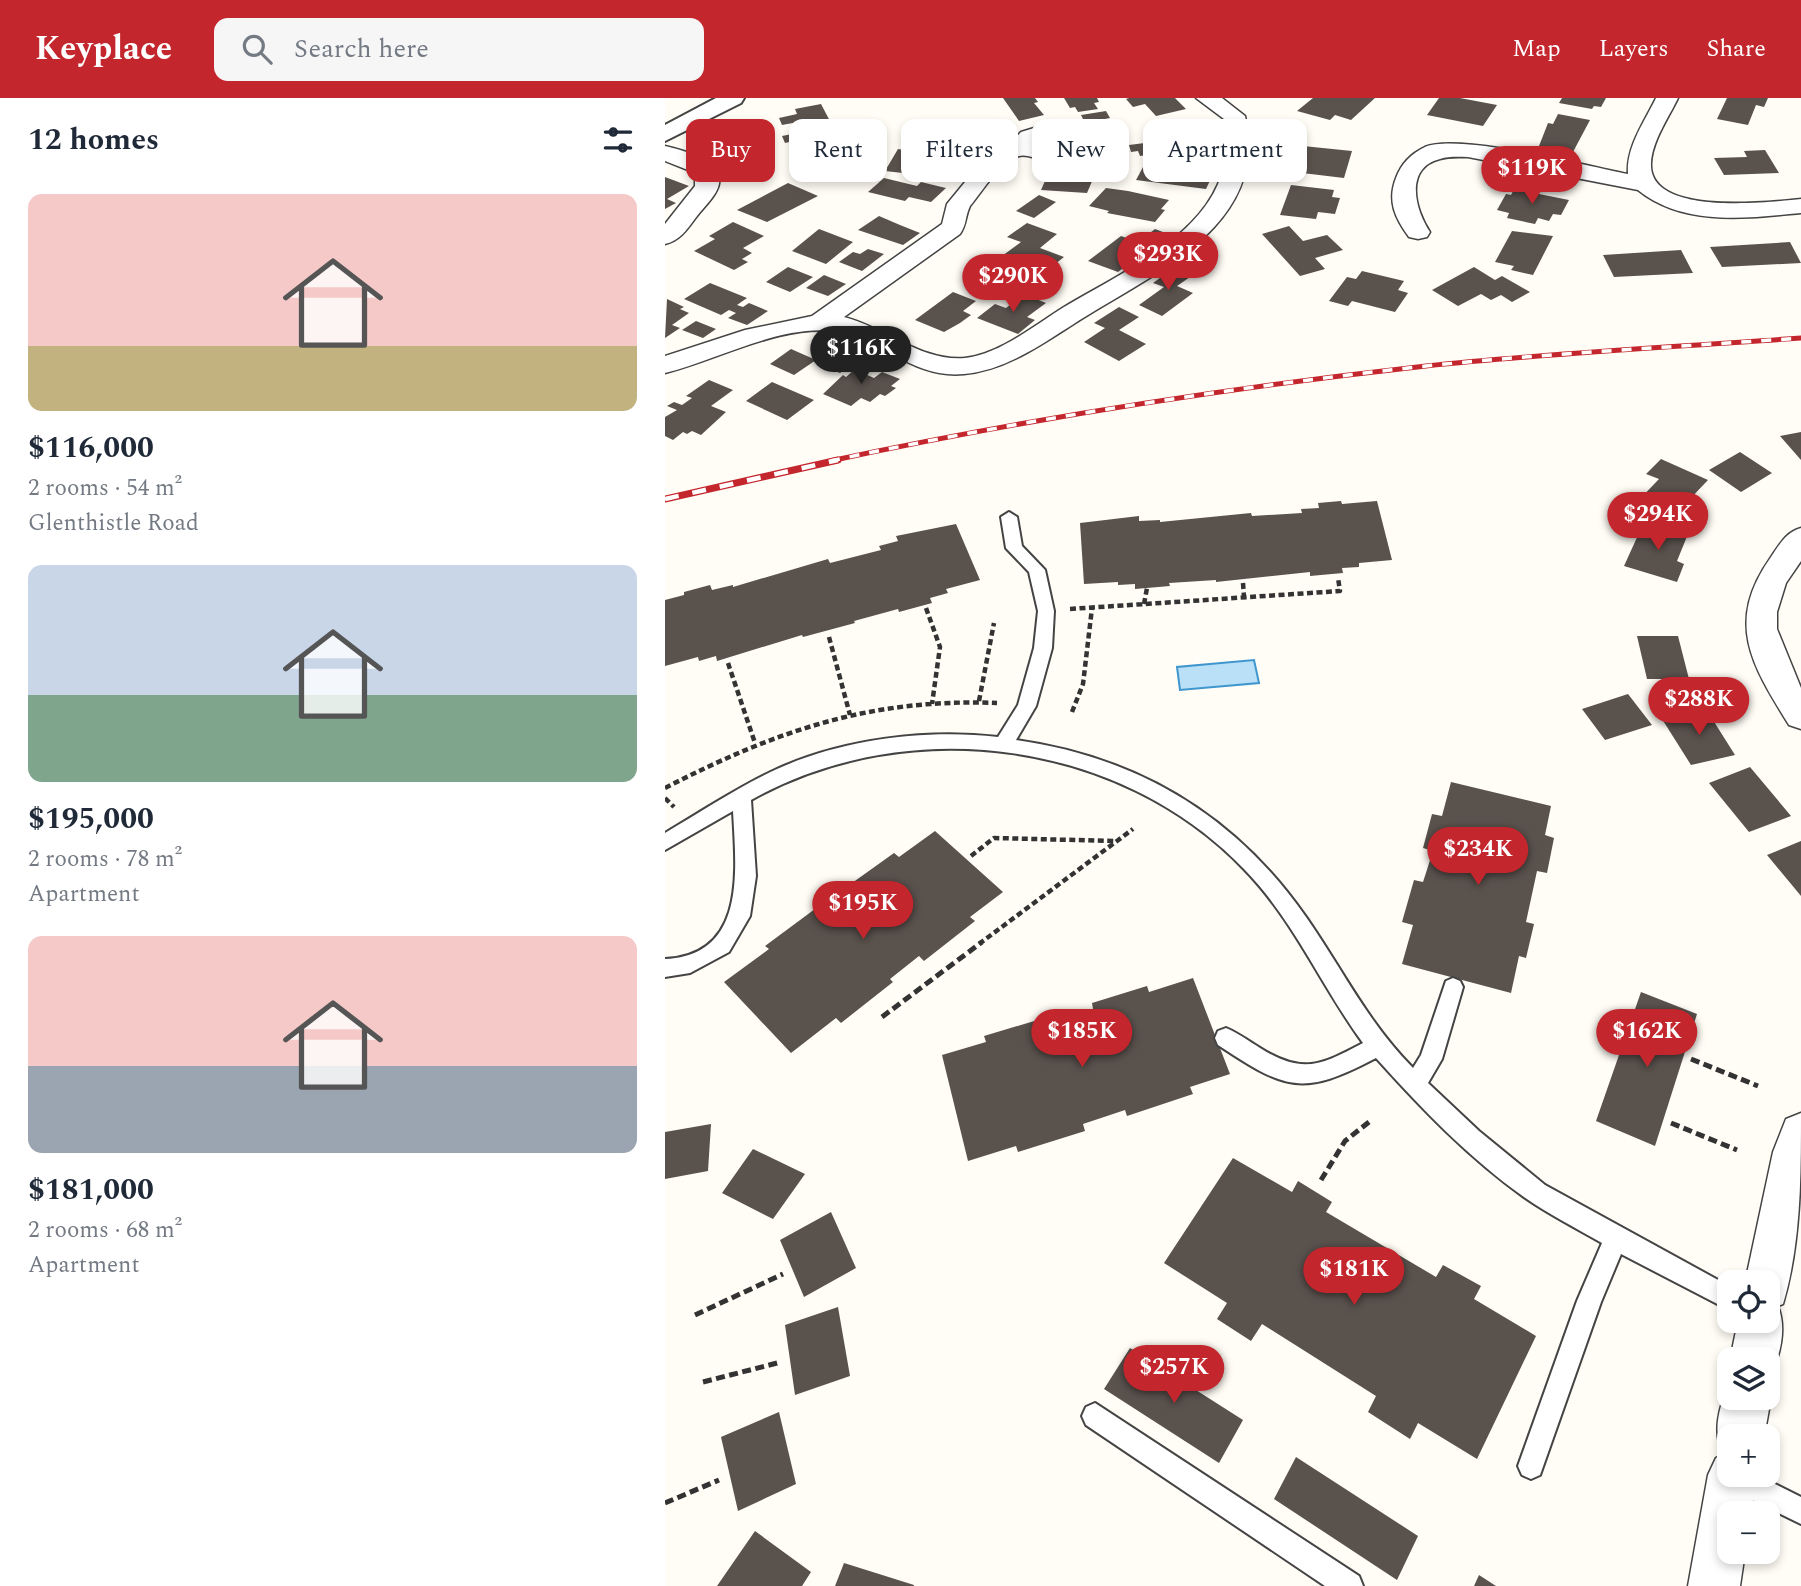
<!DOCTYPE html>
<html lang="en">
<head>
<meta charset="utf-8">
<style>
	:root { --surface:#fff; --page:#f6f6f7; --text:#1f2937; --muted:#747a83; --accent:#c4262e }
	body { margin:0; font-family:Spectral,serif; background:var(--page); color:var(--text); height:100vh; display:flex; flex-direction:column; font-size:26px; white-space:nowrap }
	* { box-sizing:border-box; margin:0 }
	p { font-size:23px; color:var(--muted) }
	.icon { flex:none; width:38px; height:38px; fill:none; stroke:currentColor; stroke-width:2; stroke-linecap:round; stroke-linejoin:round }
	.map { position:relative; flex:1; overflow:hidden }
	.panel { display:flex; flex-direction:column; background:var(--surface); width:665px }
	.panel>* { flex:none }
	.guide { position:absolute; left:21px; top:21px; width:665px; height:63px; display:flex; gap:14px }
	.controls { position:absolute; left:1052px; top:1172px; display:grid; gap:14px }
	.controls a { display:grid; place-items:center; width:63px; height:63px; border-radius:14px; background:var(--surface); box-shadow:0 4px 10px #0003; font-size:35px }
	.price { position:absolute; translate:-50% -60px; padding:0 16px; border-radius:24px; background:var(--accent); color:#fff; font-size:23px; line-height:46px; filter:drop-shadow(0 2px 4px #0008) }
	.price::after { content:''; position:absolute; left:50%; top:42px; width:21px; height:16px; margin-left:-10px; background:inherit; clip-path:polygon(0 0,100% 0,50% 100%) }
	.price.current { background:#222; color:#fff }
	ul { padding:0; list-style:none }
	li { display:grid; align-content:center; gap:14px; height:371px; padding:0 28px }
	li span { display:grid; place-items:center; height:217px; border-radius:14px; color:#555 }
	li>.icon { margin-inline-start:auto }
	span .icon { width:126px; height:126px; fill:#fffc; stroke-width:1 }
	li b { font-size:30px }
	h2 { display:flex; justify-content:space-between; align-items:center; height:84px; padding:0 28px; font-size:30px }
	.pill { padding:0 24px; border-radius:14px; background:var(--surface); box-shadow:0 4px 10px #0003; font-size:24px; line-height:63px }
	.pill.current { background:var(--accent); color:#fff }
	header { display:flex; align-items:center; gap:42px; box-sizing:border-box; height:98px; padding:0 35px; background:var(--accent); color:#fff }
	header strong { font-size:33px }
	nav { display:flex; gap:38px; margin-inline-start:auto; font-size:24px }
	.search { width:490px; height:63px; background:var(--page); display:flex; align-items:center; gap:18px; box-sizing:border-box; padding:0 24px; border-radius:14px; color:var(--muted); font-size:26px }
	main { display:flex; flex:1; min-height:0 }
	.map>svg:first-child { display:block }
</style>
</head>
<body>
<header>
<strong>Keyplace</strong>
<div class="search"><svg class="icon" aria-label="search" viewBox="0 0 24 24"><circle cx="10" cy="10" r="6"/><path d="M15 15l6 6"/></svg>Search here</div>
<nav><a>Map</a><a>Layers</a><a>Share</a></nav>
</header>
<main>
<section class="panel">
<h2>12 homes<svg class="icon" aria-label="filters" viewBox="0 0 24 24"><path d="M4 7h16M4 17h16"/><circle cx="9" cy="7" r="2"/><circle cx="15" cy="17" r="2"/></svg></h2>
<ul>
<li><span style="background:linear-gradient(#f6c9c9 70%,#c2b280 0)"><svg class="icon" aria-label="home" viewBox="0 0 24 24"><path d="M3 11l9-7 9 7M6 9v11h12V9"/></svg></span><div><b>$116,000</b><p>2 rooms · 54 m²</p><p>Glenthistle Road</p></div></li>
<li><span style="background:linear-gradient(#c9d6e8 60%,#7fa58c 0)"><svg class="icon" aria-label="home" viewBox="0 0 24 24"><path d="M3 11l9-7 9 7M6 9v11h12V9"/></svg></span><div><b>$195,000</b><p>2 rooms · 78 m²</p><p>Apartment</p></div></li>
<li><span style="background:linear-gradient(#f6c9c9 60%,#9aa5b1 0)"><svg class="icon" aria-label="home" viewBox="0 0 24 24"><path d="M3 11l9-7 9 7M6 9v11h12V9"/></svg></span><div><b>$181,000</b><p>2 rooms · 68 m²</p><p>Apartment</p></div></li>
</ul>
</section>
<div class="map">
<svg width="1136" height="1488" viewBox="0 0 1136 1488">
	<rect width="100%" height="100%" fill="#fffdf5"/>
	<path fill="#b9e0f7" stroke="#3f96cf" stroke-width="2" d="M589,562L594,585L515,592L512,569Z"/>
	<path fill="#5a524d" d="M338,0H370L373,4L369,5L379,17L354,23Z
		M399,0H432L434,4L429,5L433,11L413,14L410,9L405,10Z
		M464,0H510L521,11L491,18L480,6L468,9L461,1Z
		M648,0H710L686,22L670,17L665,22L632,13Z
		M774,0H795L832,7L818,28L762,17Z
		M897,0H941L936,9L929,8L927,11L894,5Z
		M1062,0H1103L1099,9L1091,7L1083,27L1052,21Z
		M156,6L166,25L137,31L133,24L117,27L114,20L132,16L130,11Z
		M441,13L445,20L420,25L416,17Z
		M893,16L925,22L908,54L874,48L883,25L888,26Z
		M540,21L547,35L536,36L540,45L516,48L518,52L475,58L473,53L466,54L464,47L511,41L503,25Z
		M168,28L174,39L183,37L187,43L144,52L138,41L120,45L117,38Z
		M251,31L299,38L297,40L319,44L309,57L238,45Z
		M638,48L687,53L679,80L629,74Z
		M233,51L275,58L271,62L303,67L292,81L220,73Z
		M1100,52L1114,75L1059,77L1049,60L1082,59L1079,53Z
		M139,57H183L177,74L132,73Z
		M478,69L508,73L510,69L549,74L541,91L471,82Z
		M384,74L417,77L415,80L428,81L422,95L376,92Z
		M0,79L24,88L2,101L11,105L0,111Z
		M219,80L252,88L256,84L281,90L266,104L244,99L240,103L203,94Z
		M123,85L153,98L102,124L72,112Z
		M626,87L669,92L667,99L675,100L670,116L653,114L651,121L615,117Z
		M441,90L463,93L504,102L496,111L500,112L490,124L442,115L444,113L424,108Z
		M849,91L904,102L896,117L888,116L884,123L873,120L870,126L842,120L844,115L832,112L841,96L846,97Z
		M374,97L391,104L369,120L351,113Z
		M214,118L235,127L255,135L238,147L193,132Z
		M68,124L99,138L78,150L87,155L77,161L83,164L69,172L29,153L50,141L44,138Z
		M362,125L392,136L375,150L399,159L380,174L337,158L356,144L342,139Z
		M624,128L638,143L662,137L678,152L650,160L660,171L635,178L597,136Z
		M154,131L188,144L161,166L127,153Z
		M490,131L511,139L476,162L471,160L453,174L423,163L456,138L473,144Z
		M847,133L888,138L868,177L846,172L849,168L830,164Z
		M1125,144L1136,165L1057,169L1045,149Z
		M203,151L219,156L197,173L174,164L188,154L195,156Z
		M1016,152L1028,175L949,179L938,157Z
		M123,169L148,179L125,194L101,184Z
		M510,169L528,177L512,188L528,195L497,218L474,207L499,189L488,185Z
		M809,169L830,182L837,178L865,194L847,204L836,197L826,202L816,196L793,208L767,192Z
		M327,172L358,184L335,202L303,189Z
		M697,173L739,183L733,192L743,195L730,214L687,203L683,208L664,203L682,179L691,181Z
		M159,177L181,186L163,198L141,190Z
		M45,185L82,200L72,207L78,209L84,205L103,213L82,227L63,220L71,215L64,212L56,217L19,201Z
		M288,194L311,203L298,213L306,217L295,225L279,234L250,222Z
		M359,196L381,205L362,219L370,222L353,236L312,220L330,206L341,210Z
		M2,201L19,209L15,211L24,215L7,227L15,230L0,240Z
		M454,209L474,219L454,232L481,246L454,263L419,244L440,230L429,225Z
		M31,223L51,231L38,240L17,232Z
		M174,250L196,260L175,275L153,266Z
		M126,251L151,262L129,277L105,266Z
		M190,266L203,271L198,275L209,280L217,274L235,281L226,288L231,290L220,298L215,296L205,304L196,300L186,308L158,296L178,277L181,279L189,272L184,270Z
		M44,282L68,292L46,308L61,314L36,337L27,333L22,336L18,334L8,342L0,338V319L12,312L2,308L9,304L17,307L27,300L21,298Z
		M107,284L149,302L122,322L81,303Z
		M1136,334V362L1115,338Z
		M1075,354L1107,375L1076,394L1044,372Z
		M996,361L1043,382L1005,422L971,405L994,381L981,376Z
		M676,403L677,406L712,403L727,462L694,465V469L677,470L678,475L645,478V474L551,484V482L504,485L505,488L470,491V486L453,487V484L419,486L415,425L474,418V423L495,422V424L586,415L587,418L637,415L636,411L654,410L653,405Z
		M979,424L1023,436L1012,463L1019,466L1012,484L959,468Z
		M291,426L315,482L281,491L283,495L265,500L267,505L234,514L233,511L189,523L190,525L138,539L137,537L52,563L51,558L34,563L33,559L0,568V502L19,497V494L45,487L47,492L68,487V489L163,461L165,465L216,452L214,448L233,443L231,438Z
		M972,538H1013L1024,581H982Z
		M963,596L987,627L940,642L917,611Z
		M1041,611L1070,657L1026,667L997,621Z
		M1085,669L1126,718L1084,734L1044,685Z
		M786,684L886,708L880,737L889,740L882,775L872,773L861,824L869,826L861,860L854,858L846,895L737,866L748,827L737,824L749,782L758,784L768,753L758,750L767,716L777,718Z
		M270,733L338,794L305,819L310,823L259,863L254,858L225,881L228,884L176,925L171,920L126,955L59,884L104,851L100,848L154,808L159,813L192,789L187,785L229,755L234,759Z
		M1136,743V798L1102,757Z
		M528,880L565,976L525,989L528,996L462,1018L460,1012L418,1026L420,1033L353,1054L351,1048L303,1063L277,957L321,944L319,938L376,921L377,926L428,911L427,905L482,888L484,894Z
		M976,894L1032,916L990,1048L931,1023Z
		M46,1026L43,1073L0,1081V1034Z
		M88,1051L140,1076L108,1121L57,1095Z
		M568,1060L627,1094L633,1083L667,1104L661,1114L771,1179L778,1167L816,1188L809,1201L871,1238L812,1361L753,1325L745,1341L703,1314L711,1298L597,1226L586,1243L552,1221L562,1205L499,1165Z
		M166,1114L191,1170L139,1199L115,1142Z
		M173,1209L185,1278L130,1297L120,1227Z
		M465,1250L578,1322L554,1365L439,1291Z
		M114,1314L131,1386L73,1413L56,1339Z
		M631,1359L753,1438L732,1482L609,1401Z
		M90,1433L146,1474L137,1488H52Z
		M179,1465L249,1487V1488H170Z
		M814,1477L831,1488H809Z"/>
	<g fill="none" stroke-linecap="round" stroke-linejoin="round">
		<g stroke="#444" stroke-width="4">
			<path id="service" d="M344,414L352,419L357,448L380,472L389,513L387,550L371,608L351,642C472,659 570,717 641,819C678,872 701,922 748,970L756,957L781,883L788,880L795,883L798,889L777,961L763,985L814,1033L880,1087L1064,1188V1212L956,1156L936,1204L875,1377L866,1381L857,1377L853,1368L912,1203L937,1145C911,1130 883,1116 859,1099C804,1060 756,1010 711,960C637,999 621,992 553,947L550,940L553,933L561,930C573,935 584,943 595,950C638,977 656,967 698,945C656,888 629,822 579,771C454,641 243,614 86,702L91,778L85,818L64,854L25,875L0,879V861C82,857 71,772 68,713L0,752V735C37,713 73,689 112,671C178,641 262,631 333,639L353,607L369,550L373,513L364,474L341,450L336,419Z
				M430,1305L694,1478L698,1488H660L421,1327L417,1318L421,1309Z
				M1064,1368V1377H1092L1136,1399V1426L1059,1388L1055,1379L1059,1370Z"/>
		</g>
		<g stroke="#444" stroke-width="3">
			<path id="minor" d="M531,0H557L580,18C605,123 496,172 423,217C385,240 345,272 299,276C249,281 219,243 175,234C119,224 53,262 0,275V258L80,232L147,218L277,126L282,106L323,56L347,44L356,34L379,27L415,24L443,30L454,44C435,72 404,69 375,61C369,60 361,56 354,58C333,66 319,91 305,108C300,118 302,126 295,136L179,219C219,229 257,264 300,260C335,256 370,227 399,209C469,167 580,122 559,21ZM415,38L427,40L430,44L413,53L370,46L382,41Z
				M991,0H1013C1004,19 987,43 986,65C983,119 1105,104 1136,101V115C1082,120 1019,129 973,92L803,59C794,59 784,58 775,61C739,70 750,112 765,134L762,139L753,141L744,139C730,120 722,103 731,80C736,66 747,55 760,49C794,35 922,68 963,76C961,49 980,23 991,0Z
				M0,48C17,52 58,62 54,86C52,97 39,109 32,118C23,130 15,143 0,146V126L30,88V78L28,74L0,63Z
				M1136,430V463L1121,485L1112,514V531L1136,590V631L1124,627C1086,566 1060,524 1106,459C1115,446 1121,434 1136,430Z
				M1136,1015C1136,1078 1136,1146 1118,1206L1113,1208C1122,1231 1115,1256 1106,1279L1102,1280V1262H1065L1073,1223H1102V1185H1080L1108,1054L1121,1021Z
				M1064,1286V1300H1102V1292L1106,1300L1099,1339H1064V1377H1093L1086,1416H1064V1454H1080L1075,1488H1023L1043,1377L1051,1360L1058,1356C1047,1334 1054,1309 1064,1286Z"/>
		</g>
		<g stroke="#444" stroke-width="4">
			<path id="tertiary" d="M51,0H79L76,5L0,43V27Z"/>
		</g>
		<path stroke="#333" stroke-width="4.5" stroke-dasharray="6 3.5" stroke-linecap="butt" d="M578,485L579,499
			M479,506L482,490
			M261,510L275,549L267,606
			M405,511L675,493L673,480
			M164,539L185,617
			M63,565L90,645
			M314,603L329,525
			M407,614L418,586L427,510
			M0,690C111,633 205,600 332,605
			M0,700L9,709
			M306,758L329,740L450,743
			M314,846L468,731"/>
		<path stroke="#333" stroke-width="5" stroke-dasharray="9 4.5" stroke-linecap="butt" d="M217,919L317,844
			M1026,961L1093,988
			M1006,1025L1072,1052
			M656,1082L680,1043L704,1024
			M30,1217L118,1176
			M38,1284L116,1264
			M0,1405L54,1382"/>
		<use href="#service" fill="#fff" fill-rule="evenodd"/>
		<use href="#minor" fill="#fff" fill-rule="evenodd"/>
		<use href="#tertiary" fill="#fff" fill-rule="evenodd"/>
		<g stroke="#c4262e" stroke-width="5">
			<path id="rail-far1" d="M165,363C362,321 561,290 761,268C886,255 1011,249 1136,240"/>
		</g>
		<g stroke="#c4262e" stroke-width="7">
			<path id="rail" d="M0,401L173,362"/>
		</g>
		<use href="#rail-far1" stroke="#fff" stroke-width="3.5" stroke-dasharray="10" stroke-linecap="butt"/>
		<use href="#rail" stroke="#fff" stroke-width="4.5" stroke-dasharray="14" stroke-linecap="butt"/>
	</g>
</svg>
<div class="controls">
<a><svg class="icon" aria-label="locate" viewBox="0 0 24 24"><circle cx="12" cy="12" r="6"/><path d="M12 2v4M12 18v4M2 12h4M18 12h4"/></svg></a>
<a><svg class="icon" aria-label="layers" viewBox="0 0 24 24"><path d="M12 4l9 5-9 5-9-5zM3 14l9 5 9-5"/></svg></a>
<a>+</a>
<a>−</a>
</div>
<b class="price" style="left:867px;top:108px">$119K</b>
<b class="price" style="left:503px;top:194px">$293K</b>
<b class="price" style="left:348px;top:216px">$290K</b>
<b class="price current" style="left:196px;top:288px">$116K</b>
<b class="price" style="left:993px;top:454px">$294K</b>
<b class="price" style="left:1034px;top:639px">$288K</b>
<b class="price" style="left:813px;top:789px">$234K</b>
<b class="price" style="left:198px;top:843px">$195K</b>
<b class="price" style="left:417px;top:971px">$185K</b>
<b class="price" style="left:982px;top:971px">$162K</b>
<b class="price" style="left:689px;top:1209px">$181K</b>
<b class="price" style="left:509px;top:1307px">$257K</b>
<div class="guide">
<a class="pill current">Buy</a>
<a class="pill">Rent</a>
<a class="pill">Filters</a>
<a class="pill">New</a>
<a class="pill">Apartment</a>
</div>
</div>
</main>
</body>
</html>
